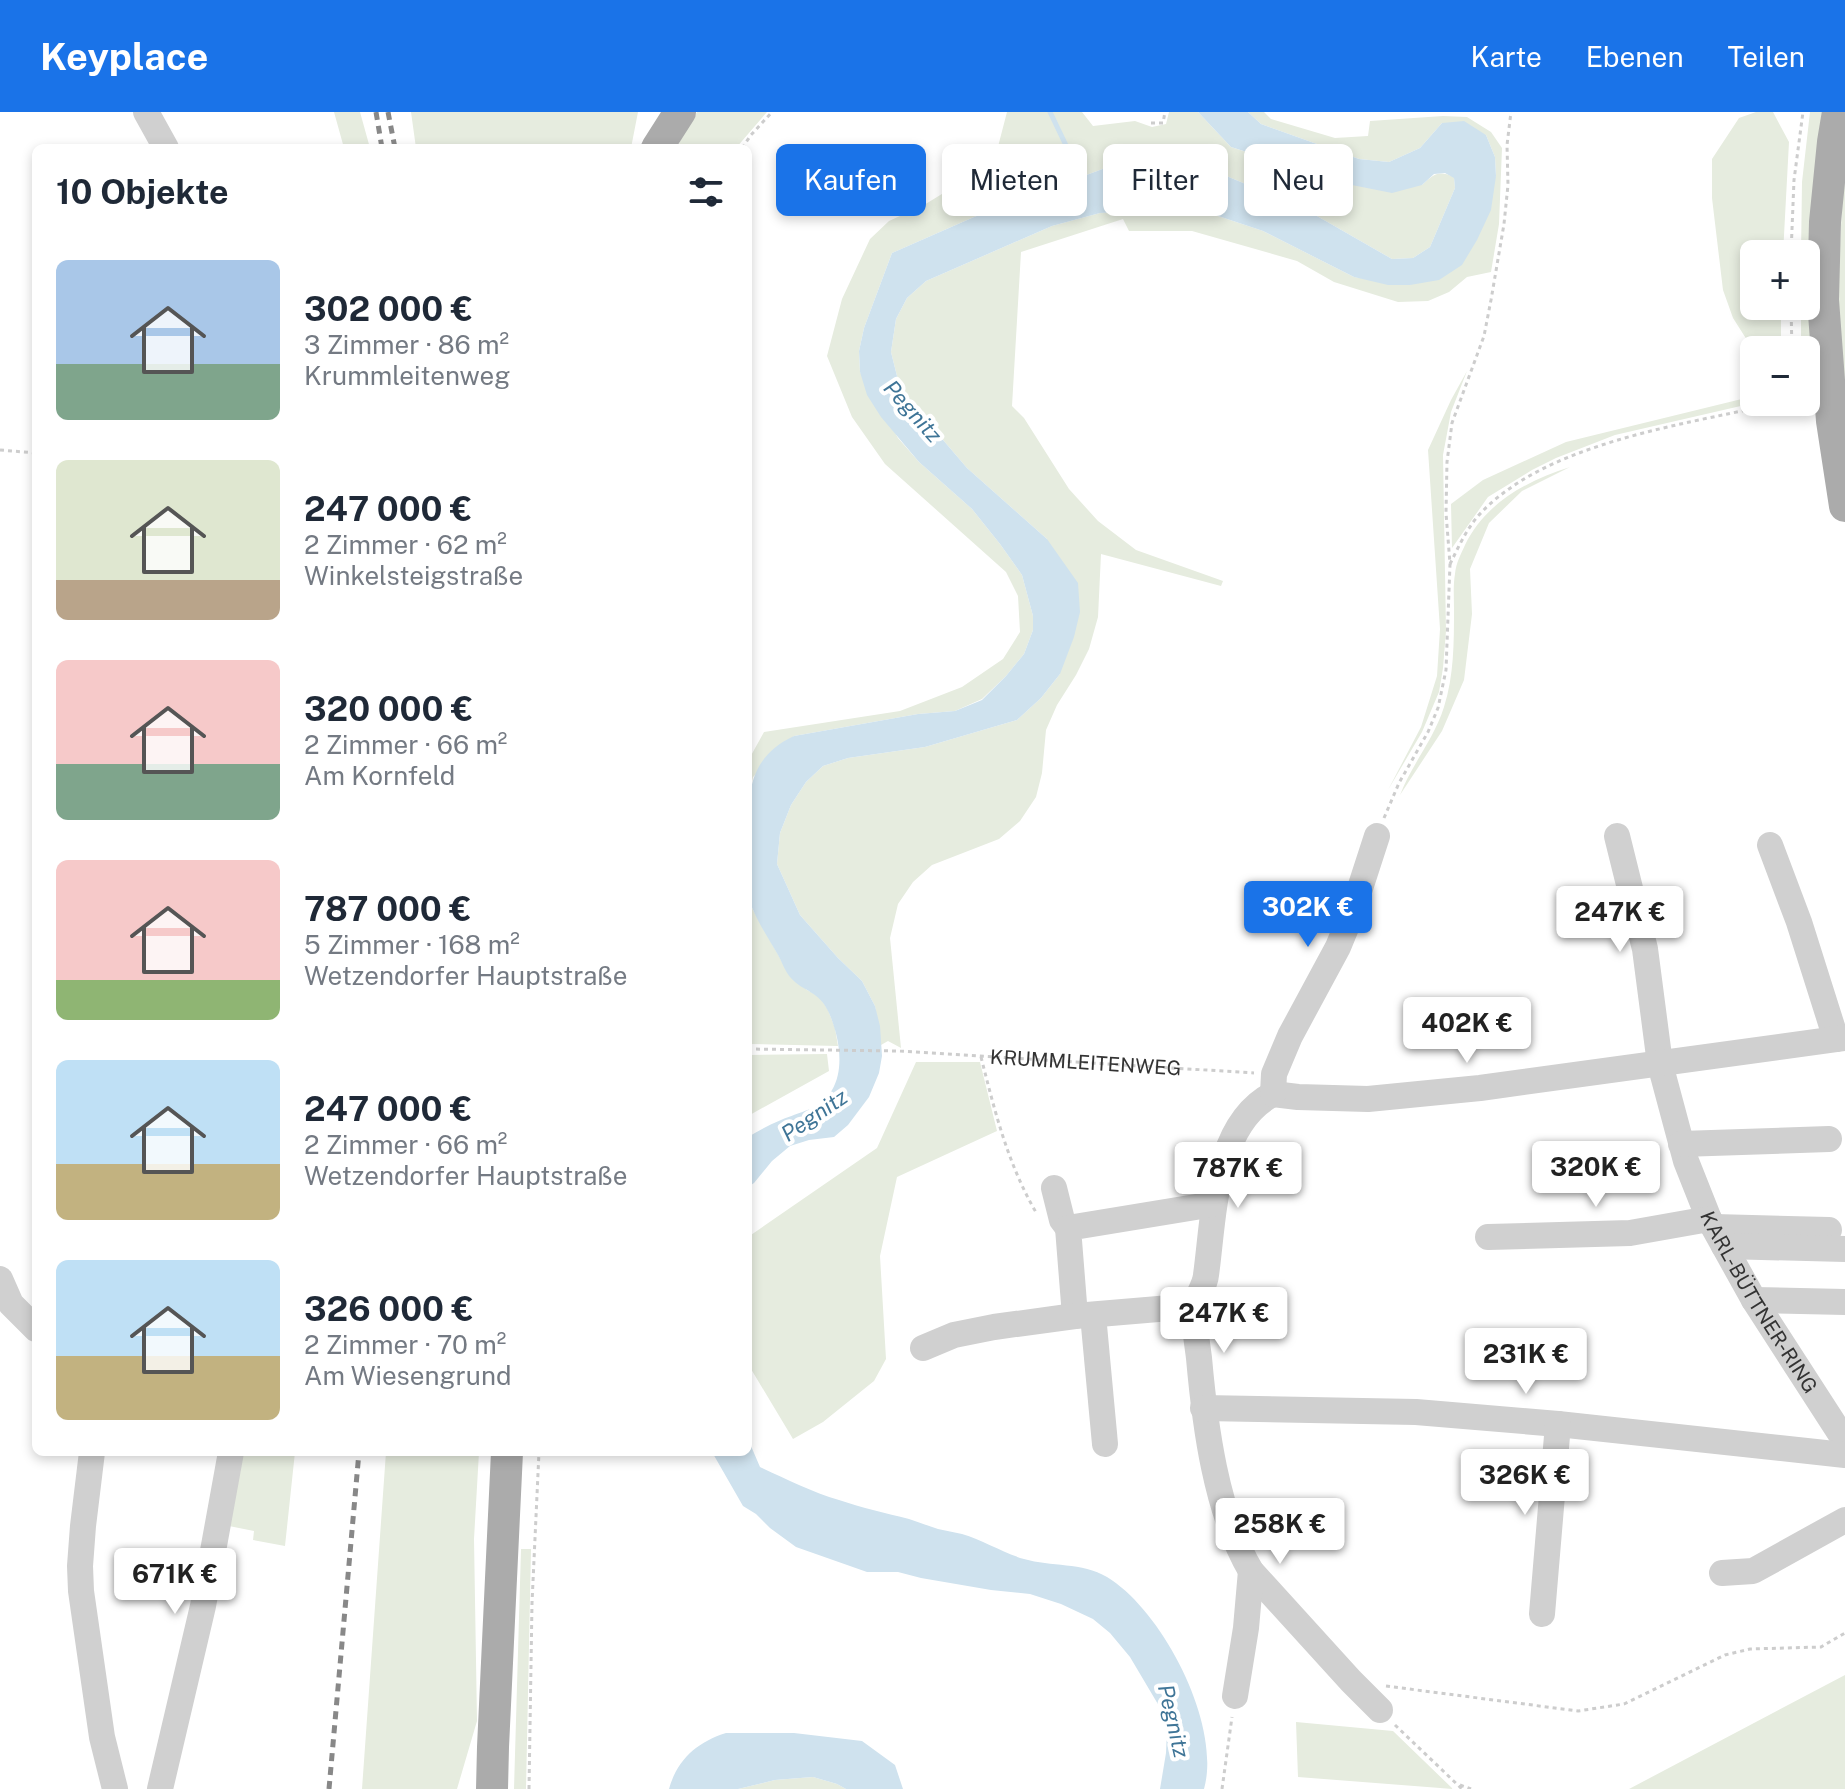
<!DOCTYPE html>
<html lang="de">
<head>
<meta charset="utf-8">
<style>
	:root { --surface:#fff; --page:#f6f6f7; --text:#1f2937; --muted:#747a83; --accent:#1a73e8 }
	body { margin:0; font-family:"Public Sans",sans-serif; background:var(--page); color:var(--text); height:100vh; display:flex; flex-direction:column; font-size:30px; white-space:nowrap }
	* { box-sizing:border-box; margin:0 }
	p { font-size:26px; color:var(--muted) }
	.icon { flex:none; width:44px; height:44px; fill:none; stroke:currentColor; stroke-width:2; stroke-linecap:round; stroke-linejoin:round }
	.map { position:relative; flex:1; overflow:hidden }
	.side { position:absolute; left:32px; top:32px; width:720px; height:1312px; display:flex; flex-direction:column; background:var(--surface); border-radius:12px; box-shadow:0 4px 12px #0003 }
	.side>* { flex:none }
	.banner { position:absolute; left:776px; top:32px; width:760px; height:72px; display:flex; gap:16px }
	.buttons { position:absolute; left:1740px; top:128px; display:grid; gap:16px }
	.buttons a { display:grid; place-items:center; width:80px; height:80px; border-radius:12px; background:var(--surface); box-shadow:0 4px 12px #0003; font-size:40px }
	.price { position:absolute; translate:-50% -68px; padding:0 18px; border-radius:8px; background:#fff; color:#222; font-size:26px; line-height:52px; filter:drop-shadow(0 2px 4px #0008) }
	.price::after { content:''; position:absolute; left:50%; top:48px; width:24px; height:18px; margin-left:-12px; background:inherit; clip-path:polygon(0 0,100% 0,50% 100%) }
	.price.current { background:var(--accent); color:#fff }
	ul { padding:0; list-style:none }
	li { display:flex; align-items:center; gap:24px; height:200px; padding:0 24px }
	li span { display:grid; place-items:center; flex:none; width:224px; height:160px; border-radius:12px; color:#555 }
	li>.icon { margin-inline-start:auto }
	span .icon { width:96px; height:96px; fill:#fffc; stroke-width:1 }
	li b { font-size:34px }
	h2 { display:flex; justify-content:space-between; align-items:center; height:96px; padding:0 24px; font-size:34px }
	.chip { padding:0 28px; border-radius:12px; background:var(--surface); box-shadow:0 4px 12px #0003; font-size:28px; line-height:72px }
	.chip.current { background:var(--accent); color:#fff }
	header { display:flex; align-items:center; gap:48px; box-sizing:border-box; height:112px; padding:0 40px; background:var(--accent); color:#fff }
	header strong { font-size:38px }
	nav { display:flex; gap:44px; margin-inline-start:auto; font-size:28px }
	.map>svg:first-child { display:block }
</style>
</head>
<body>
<header>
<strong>Keyplace</strong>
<nav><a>Karte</a><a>Ebenen</a><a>Teilen</a></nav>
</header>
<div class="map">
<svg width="1845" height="1677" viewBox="0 0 1845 1677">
	<rect width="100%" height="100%" fill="#fff"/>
	<path fill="#e6ecdf" d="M334,0H360L370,36H344Z
		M411,0H638L631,36H416Z
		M697,0H767L736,36H677L686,16Z
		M1007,0H1082L1093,14L1135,9L1152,15L1166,12L1169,0H1198L1231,35L1299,57L1347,72L1422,73C1434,62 1438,58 1454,65L1455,76L1430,135L1413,146L1392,147L1303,96L1224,63L1124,49L974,105L892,141L864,216L859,239L860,260L898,326L919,350L972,397L1000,432L1022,463L1033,504V518L1024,542L1006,564L982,587L955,599L918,602L794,624L753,665L748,687V649L764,620L900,599L962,575L1003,547L1020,520L1018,484L1006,460L885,352L852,305L827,244L842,187L870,127L889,109L924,93L994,50Z
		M1248,0H1264L1271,7L1335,26L1368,24L1370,9L1443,4L1467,5L1491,20L1502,36L1499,112L1491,160L1467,165L1449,180L1428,189L1398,190L1334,170L1297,149L1192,119H1129L1123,107L1021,140L1012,294L1024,306L1069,377L1098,409L1136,438L1223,469L1221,474L1101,442L1098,505L1089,537L1076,563L1057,593L1046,618L1042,661L1036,685L1020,709L999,727L932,753L913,770L898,792L890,826L901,936L888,929L881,933L875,894L862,869L838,846L800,803L777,752L780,721L791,693L806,670L823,654L848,646L925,635L1017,608L1041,586L1060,562L1047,427L967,356L914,294L898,268L891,240L896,207L907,186L926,169L1052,114L1100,101L1173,97L1218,104L1263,119L1354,165L1410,173L1496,64L1495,45L1486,23L1442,11L1420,36L1389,50L1359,47L1261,12Z
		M1756,0H1773L1789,30L1783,142H1754V194H1781V238L1754,239L1733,206L1723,178L1712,86V47L1739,6Z
		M1810,0H1825L1818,284L1806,286V238H1801V194H1806V142H1801L1802,70Z
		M1845,39V300L1837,189Z
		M1467,259L1451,300L1443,343L1446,519L1443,556L1439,580L1422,620L1388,678L1421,615L1437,564L1440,517L1428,338L1451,288Z
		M1754,284V290H1758L1615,323L1556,346L1532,358L1488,385L1452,436L1451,392L1483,368L1566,330Z
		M1570,355L1522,379L1489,411L1470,457L1472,502L1464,568L1442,619L1400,683C1412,652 1434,627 1444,595C1454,564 1454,530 1454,498C1454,486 1453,473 1455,462C1456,451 1461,442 1465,433C1486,390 1527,369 1570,355Z
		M748,781L753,798L790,864L807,878L820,885L828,898L835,916L838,934L748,932Z
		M827,942L829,959L748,1004V943Z
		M916,950H980L997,1019L897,1065L880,1144L886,1247L874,1269L823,1310L793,1327L748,1252V1125L877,1036Z
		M243,1340H295L285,1434L253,1428L254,1419L229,1414Z
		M386,1340H479L474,1427L477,1609L457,1677H362Z
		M521,1437H531L526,1677H514Z
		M1845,1563V1677H1629Z
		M1296,1610L1393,1619L1453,1677L1298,1665Z
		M813,1665L837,1672L846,1677H738L775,1668Z"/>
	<path fill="#cfe2ee" d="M1198,0H1248L1261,12L1359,47L1389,50L1420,36L1442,11L1464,9L1486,23L1495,45L1496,64L1491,98L1477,128L1462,153L1439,168L1410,173H1388L1354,165L1263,119L1218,104L1173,97L1100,101L1052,114L926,169L907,186L896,207L891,240L898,268L914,294L967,356L1047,427L1078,471L1080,500L1074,525L1060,562L1041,586L1017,608L925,635L848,646L823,654L806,670L791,693L780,721L777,752L800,803L838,846L862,869L875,894L880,914L882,944L879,961L869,985L848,1013L834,1025L809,1028L790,1034L772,1049L754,1071L748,1075V1025C758,1019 769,1013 781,1008C799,1000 822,997 832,978C845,956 839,924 829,901C819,878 804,881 790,865C785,859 782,850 778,843C768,825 753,804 748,783C745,767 748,749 748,734C748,687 745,647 794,624L918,602L955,599L982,588L1006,564L1024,542L1033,518V504L1022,463L1000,432L972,397L919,350L881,305L867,283L860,260L859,239L864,216L892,141L974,105L1124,49L1224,63L1303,96L1392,147L1413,146L1430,135L1455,76L1454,66L1445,61L1434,62L1422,73L1392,81L1347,72L1231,35Z
		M748,1327L760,1355C786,1367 812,1380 839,1388C862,1396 886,1401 909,1407C919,1410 928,1414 938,1417C946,1419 954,1420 962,1422C983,1428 1003,1441 1024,1447C1051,1455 1082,1450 1107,1465C1163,1499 1222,1613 1204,1677H1160L1166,1641L1167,1618L1162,1599L1130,1545L1110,1521L1093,1507L1061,1492L1030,1482L991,1478L921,1466L898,1460H867L796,1435L770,1416L756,1402L743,1394L712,1340H748Z
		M726,1621H794L862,1629L895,1653L903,1677H846L837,1672L813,1665L775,1668L738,1677H669C677,1648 697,1630 726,1621Z"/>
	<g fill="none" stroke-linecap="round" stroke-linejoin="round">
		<path stroke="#cfe2ee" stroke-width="5" d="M1050,0L1073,48L1060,75"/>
		<g stroke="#cdcdcd" stroke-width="3" stroke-dasharray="4 4" stroke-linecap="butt">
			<path d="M1151,11H1163L1165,0"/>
			<path d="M742,36L751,23L772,0"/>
			<path d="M1791,142L1794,68L1803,0"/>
			<path d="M1791,194L1792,238"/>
			<path d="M0,338L36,341"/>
			<path d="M1450,452C1458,436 1466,418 1478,404C1542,333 1675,314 1765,294L1771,290"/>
			<path d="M1384,706L1399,671L1428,620L1438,596L1446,558L1450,452L1446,401L1447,350L1452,311L1484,224L1491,188L1504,112L1508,73L1507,33L1511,0"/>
			<path id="s1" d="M748,937L898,939L1254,961"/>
			<path d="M981,945C995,1000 1008,1053 1037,1102"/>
			<path d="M1386,1574L1578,1599L1624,1592L1725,1543L1750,1537L1821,1535L1845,1521"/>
			<path d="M1395,1613L1462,1677"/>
			<path d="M1460,1673L1471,1677"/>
			<path d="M529,1677L532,1491L539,1340"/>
			<path d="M1222,1677L1232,1605"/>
		</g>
		<g stroke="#d0d0d0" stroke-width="26">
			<path d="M146,0L166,36"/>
			<path id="s2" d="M1617,724L1645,837L1660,952L1686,1049L1709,1107L1754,1188L1845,1329"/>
			<path d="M1770,733L1799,810L1836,927"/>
			<path d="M1273,982C1214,1012 1214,1105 1206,1163C1205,1175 1195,1186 1194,1198C1194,1213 1197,1230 1199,1246C1205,1314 1216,1400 1251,1459L1351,1569L1380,1598"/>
			<path d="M1273,982L1298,985L1368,987L1480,976L1845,926"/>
			<path d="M1273,982L1274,962L1290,924L1338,835L1352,801L1377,724"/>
			<path d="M1681,1032L1829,1027"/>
			<path d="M1054,1076L1062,1108L1068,1116"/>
			<path d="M1714,1115L1829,1118"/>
			<path d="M1488,1125L1630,1121L1709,1107"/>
			<path d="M1724,1134L1845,1137"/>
			<path d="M0,1167L11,1192L36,1217"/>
			<path d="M1754,1188L1845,1190"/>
			<path d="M1093,1203L1105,1332"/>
			<path d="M1075,1204L1068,1116L1214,1092"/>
			<path d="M923,1236L954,1223L994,1215L1075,1204L1194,1194"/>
			<path d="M1203,1296L1416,1300L1558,1312L1845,1343"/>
			<path d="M92,1340L83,1414L80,1454L81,1479L102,1625L115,1677"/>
			<path d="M1722,1461L1753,1459L1845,1408"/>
			<path d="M1542,1502L1558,1312"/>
			<path d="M1235,1584L1246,1516L1251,1459"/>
			<path d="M160,1677L203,1494L231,1340"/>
		</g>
		<path stroke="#ababab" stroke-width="32" d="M1838,0L1833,30L1825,110L1823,188L1832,309L1845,394
			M657,36L680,0
			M492,1677L493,1635L507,1340"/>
		<path stroke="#888" stroke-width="5" stroke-dasharray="8 6" stroke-linecap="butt" d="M376,0L382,36
			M388,0L395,36
			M329,1677L359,1340"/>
	</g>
	<g text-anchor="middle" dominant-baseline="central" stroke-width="8" stroke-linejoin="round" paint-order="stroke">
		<g font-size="20" fill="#333" stroke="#fff">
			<text stroke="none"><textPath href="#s1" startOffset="338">KRUMMLEITENWEG</textPath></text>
			<text stroke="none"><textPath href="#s2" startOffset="492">KARL-BÜTTNER-RING</textPath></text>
		</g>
		<g font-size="22" font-style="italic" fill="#3f7597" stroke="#fff">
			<text transform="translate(913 299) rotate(48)">Pegnitz</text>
			<text transform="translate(814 1003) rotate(-34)">Pegnitz</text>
			<text transform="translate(1174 1609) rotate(77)">Pegnitz</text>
		</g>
	</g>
</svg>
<div class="buttons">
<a>+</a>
<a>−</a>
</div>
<b class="price current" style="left:1308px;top:837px">302K €</b>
<b class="price" style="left:1620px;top:842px">247K €</b>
<b class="price" style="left:1467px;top:953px">402K €</b>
<b class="price" style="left:1596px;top:1097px">320K €</b>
<b class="price" style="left:1238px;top:1098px">787K €</b>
<b class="price" style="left:1224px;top:1243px">247K €</b>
<b class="price" style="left:1526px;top:1284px">231K €</b>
<b class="price" style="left:1525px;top:1405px">326K €</b>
<b class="price" style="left:1280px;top:1454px">258K €</b>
<b class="price" style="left:175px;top:1504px">671K €</b>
<div class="banner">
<a class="chip current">Kaufen</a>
<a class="chip">Mieten</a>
<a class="chip">Filter</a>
<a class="chip">Neu</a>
</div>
<section class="side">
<h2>10 Objekte<svg class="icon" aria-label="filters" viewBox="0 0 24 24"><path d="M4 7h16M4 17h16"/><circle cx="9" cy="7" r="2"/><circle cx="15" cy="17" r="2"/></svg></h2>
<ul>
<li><span style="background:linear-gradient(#a9c7e8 65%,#7fa58c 0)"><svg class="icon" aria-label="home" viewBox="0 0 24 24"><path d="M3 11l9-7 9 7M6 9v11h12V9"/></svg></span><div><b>302 000 €</b><p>3 Zimmer · 86 m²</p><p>Krummleitenweg</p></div></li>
<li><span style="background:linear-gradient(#dfe7d0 75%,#b9a48a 0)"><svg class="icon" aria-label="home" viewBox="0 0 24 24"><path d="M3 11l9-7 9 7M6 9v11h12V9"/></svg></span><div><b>247 000 €</b><p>2 Zimmer · 62 m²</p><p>Winkelsteigstraße</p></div></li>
<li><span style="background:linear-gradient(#f6c9c9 65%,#7fa58c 0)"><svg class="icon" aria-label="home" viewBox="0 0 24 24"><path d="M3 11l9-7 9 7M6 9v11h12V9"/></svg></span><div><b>320 000 €</b><p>2 Zimmer · 66 m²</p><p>Am Kornfeld</p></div></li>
<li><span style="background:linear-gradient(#f6c9c9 75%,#8fb573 0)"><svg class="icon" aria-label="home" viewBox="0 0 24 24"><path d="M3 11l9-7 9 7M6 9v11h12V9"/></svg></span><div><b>787 000 €</b><p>5 Zimmer · 168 m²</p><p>Wetzendorfer Hauptstraße</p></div></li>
<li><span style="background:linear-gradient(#bfe0f5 65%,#c2b280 0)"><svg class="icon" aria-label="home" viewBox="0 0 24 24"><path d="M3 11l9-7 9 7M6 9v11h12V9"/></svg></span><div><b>247 000 €</b><p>2 Zimmer · 66 m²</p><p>Wetzendorfer Hauptstraße</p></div></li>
<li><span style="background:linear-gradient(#bfe0f5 60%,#c2b280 0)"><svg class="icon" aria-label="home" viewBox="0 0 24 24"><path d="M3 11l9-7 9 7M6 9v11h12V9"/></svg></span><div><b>326 000 €</b><p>2 Zimmer · 70 m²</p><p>Am Wiesengrund</p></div></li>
</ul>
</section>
</div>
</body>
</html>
